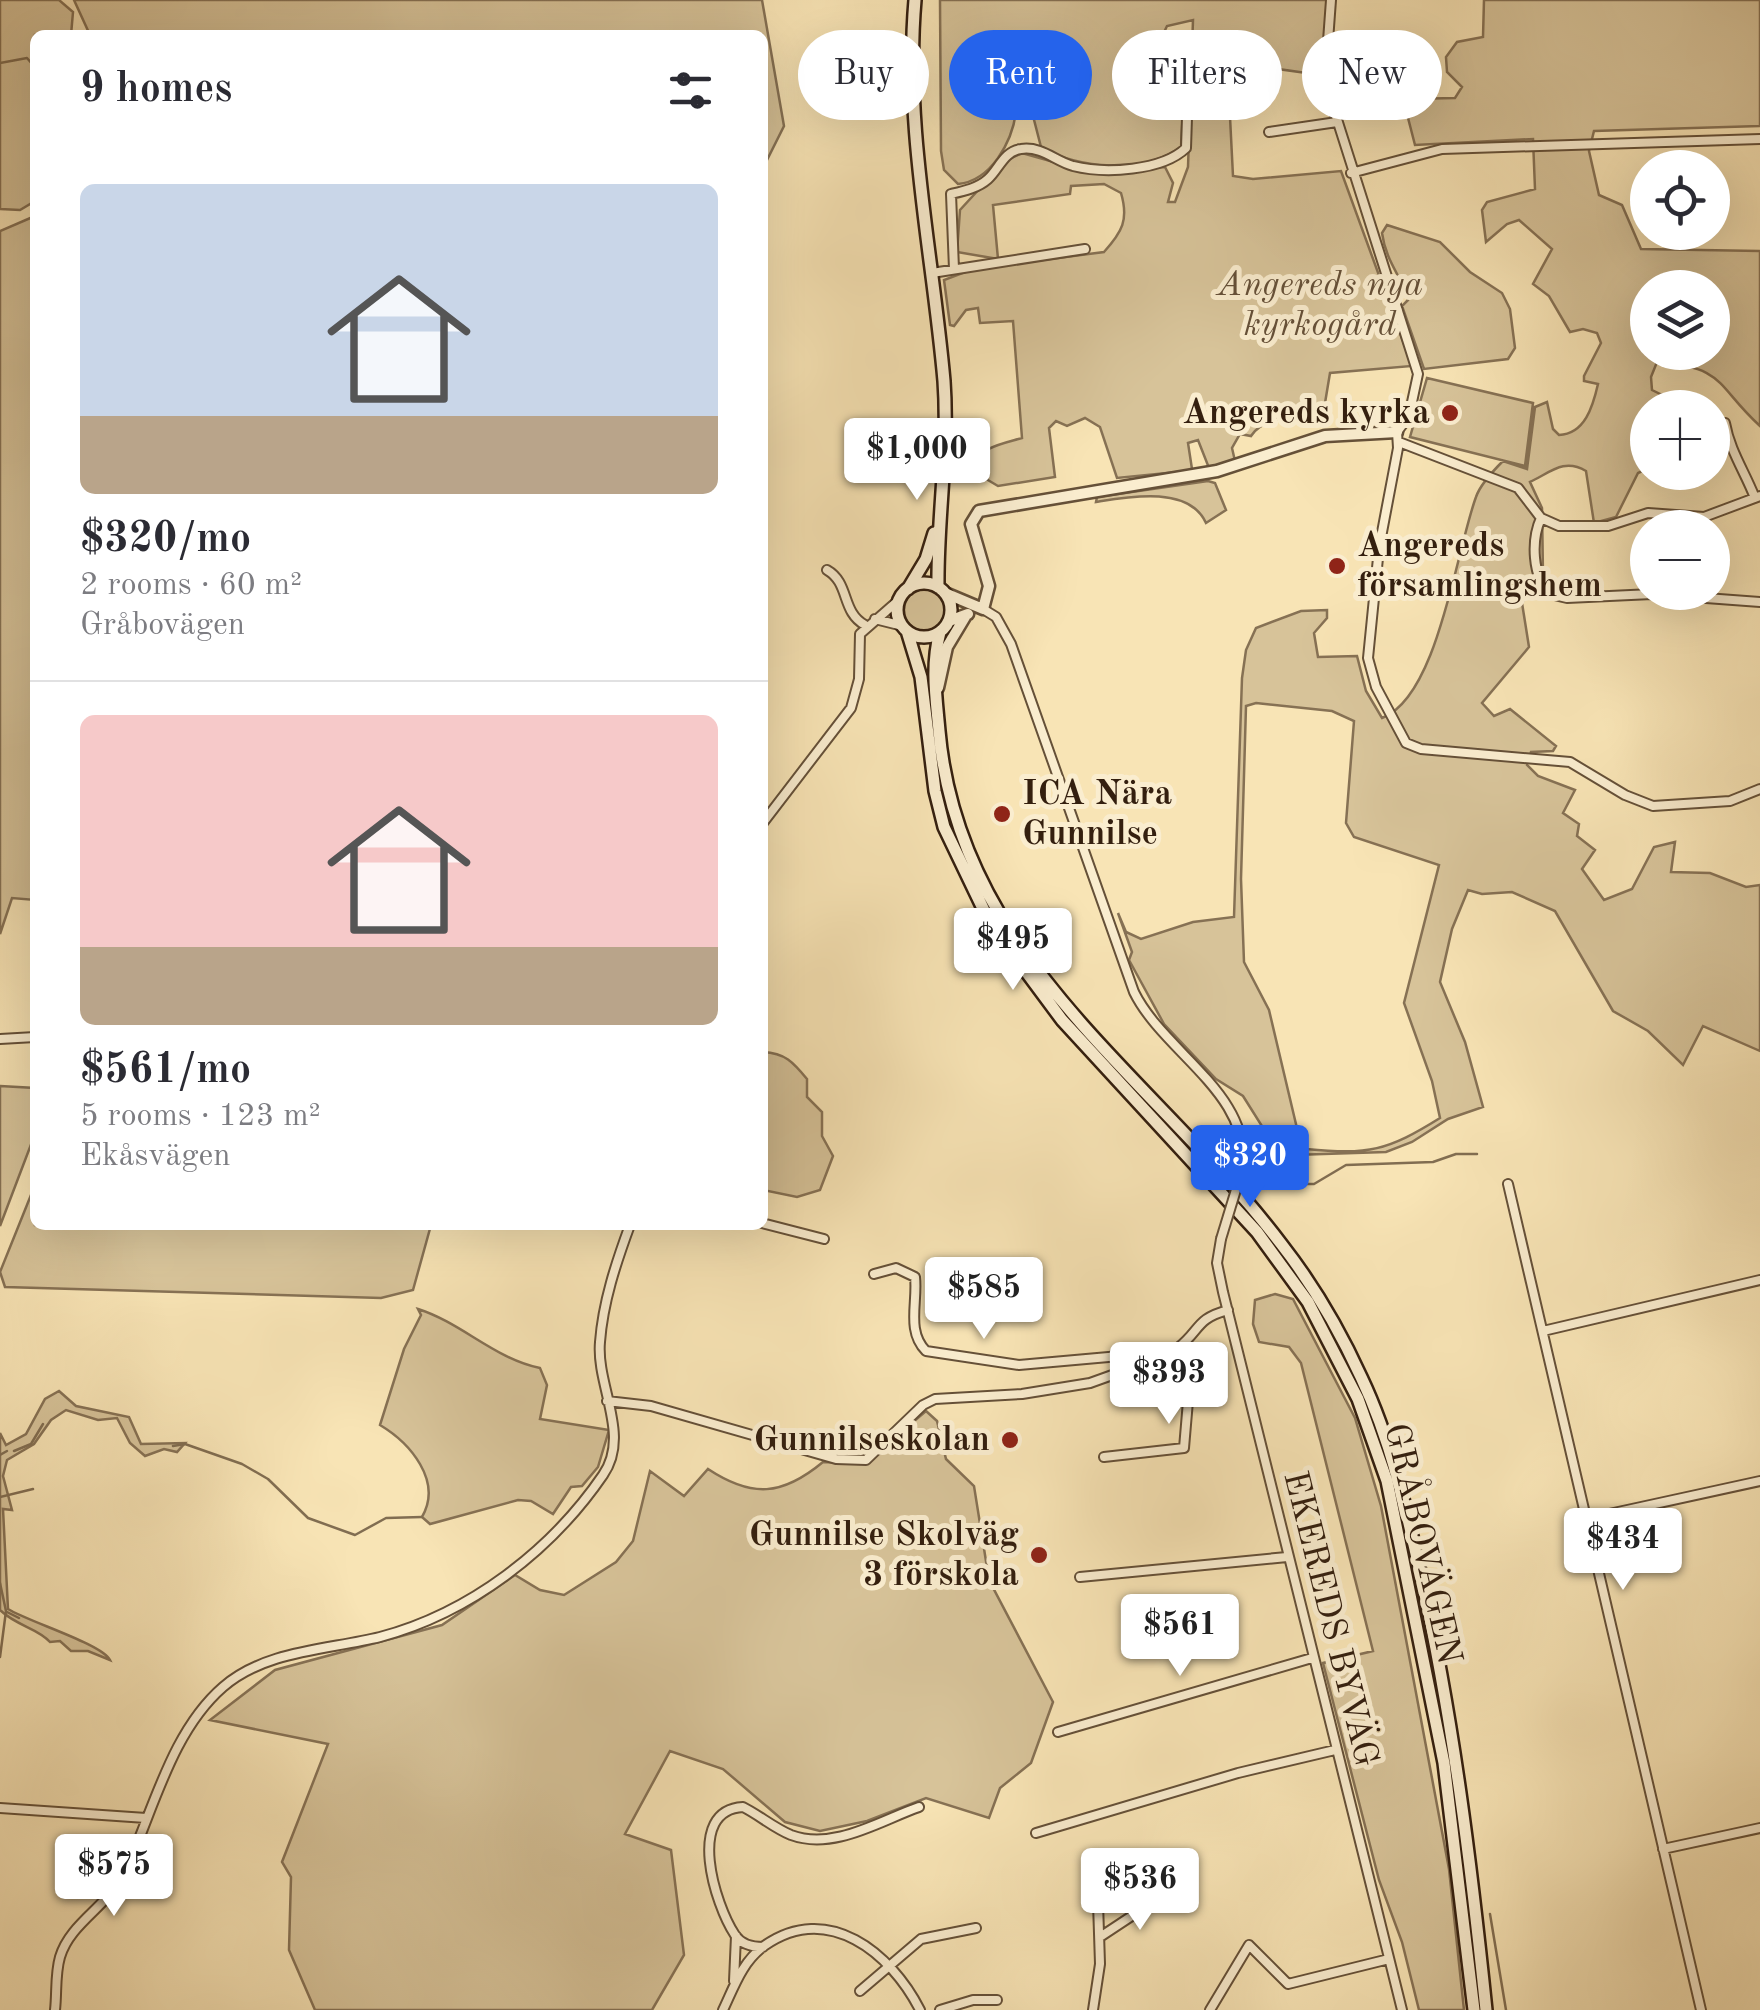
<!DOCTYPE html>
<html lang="en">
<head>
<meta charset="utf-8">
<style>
	:root { --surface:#fff; --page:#f7f7f7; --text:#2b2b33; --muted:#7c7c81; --line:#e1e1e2; --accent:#2563eb }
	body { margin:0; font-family:"Old Standard TT",serif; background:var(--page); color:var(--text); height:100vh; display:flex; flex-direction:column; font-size:38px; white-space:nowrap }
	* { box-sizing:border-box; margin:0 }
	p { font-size:32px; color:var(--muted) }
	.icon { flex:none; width:55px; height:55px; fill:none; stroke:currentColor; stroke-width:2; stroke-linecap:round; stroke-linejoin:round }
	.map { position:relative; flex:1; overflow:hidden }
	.details { position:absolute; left:30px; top:30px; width:738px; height:1200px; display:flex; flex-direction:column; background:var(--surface); border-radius:15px; box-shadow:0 10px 40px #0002 }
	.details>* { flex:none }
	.top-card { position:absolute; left:798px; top:30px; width:812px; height:90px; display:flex; gap:20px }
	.controls { position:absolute; left:1630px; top:150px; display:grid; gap:20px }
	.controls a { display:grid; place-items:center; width:100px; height:100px; border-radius:50%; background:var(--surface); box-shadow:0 10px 40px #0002; font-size:50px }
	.price { position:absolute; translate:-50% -85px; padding:0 22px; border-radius:10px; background:#fff; color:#222; font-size:32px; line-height:65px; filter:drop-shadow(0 2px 5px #0008) }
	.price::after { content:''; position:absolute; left:50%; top:60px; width:30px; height:22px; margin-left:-15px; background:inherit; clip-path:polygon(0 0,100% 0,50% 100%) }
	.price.on { background:var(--accent); color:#fff }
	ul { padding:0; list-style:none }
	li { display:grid; align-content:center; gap:20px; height:530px; padding:0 50px }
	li+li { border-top:2px solid var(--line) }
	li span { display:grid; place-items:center; height:310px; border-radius:15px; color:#555 }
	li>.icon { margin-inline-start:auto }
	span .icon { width:180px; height:180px; fill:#fffc; stroke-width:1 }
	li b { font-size:42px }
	h2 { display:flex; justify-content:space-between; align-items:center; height:120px; padding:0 50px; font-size:42px }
	.tag { padding:0 35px; border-radius:45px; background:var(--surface); box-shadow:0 10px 40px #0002; font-size:35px; line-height:90px }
	.tag.on { background:var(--accent); color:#fff }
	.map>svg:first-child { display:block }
</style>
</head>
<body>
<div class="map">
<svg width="1760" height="2010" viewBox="0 0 1760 2010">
	<rect width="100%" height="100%" fill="#f8e4b5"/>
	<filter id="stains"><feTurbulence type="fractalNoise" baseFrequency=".002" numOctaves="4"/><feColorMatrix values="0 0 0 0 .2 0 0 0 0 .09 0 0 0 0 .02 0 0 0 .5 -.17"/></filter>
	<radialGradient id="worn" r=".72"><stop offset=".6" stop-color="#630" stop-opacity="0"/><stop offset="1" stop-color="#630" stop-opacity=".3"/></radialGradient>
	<path fill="#d7c399" stroke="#867154" stroke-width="2.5" fill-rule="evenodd" d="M0,0H59L73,12L71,35H35V201L20,210L0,209Z
		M74,0H762L784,126L763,168L762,35H90Z
		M940,0H1327L1324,70L1331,119L1321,75L1235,63L1230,117L1233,176L1253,179L1341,171L1412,366L1330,373L1324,409L1313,419C1294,415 1262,418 1251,436L1240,434L1232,448L1235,461L1209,468L1198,440L1188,443L1192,469L1187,471L1117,478L1100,427L1085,418L1067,426L1056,421L1049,428L1055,477L998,486L971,470C978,447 1001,444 1022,438L1013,321L980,323L978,308L966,310L954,326L950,325L944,280L973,269L1104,252C1122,232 1129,220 1121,193L1104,184L1071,186L1070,194L993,205L998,259L957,252L960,210L1005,161L1022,153L1089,172L1165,167L1173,183L1168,202H1175L1188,167L1193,20L1167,26L1158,45L1160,53L1185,73L1181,147C1144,174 1079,169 1041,147L1032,112H1016C1012,142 991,181 958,184L944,170L941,151Z
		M1484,0H1760V126L1594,131L1589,151L1599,195L1622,205L1641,249L1760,251V426C1716,386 1726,367 1657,362L1651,377L1652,390L1687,407L1648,408L1647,469L1638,473L1616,517L1594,523L1586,471C1564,458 1551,472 1530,482L1542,508L1543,575L1522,603L1529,647L1482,703L1494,716L1510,709L1556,746L1553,751L1531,752L1527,765L1538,776L1575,790L1563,813L1579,824L1577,836L1595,850L1582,869L1604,900L1632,889L1654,847L1675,842L1671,872L1710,873L1746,887L1760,885V1051L1703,1026L1683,1065L1648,1031L1613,1011L1555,911L1512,892L1482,894L1468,890L1452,929L1440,982L1465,1042L1483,1107L1448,1119L1412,1142L1386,1152L1293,1155L1272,1142L1243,1096L1216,1079L1164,1024L1129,960L1132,952L1118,913L1126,932L1141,939L1193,922L1234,917L1242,678L1246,650L1256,628L1301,611L1327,610V618L1314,633L1318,657L1357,656L1366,691L1382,718C1438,697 1456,551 1476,497C1480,485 1493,471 1503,461L1527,469L1535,407L1547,402L1553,429L1559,435C1585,434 1593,406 1598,384L1584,381V376L1601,343L1597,333L1583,329L1570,332L1549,296L1533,284L1552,249L1519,220L1507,224L1486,242L1482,210L1487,202L1535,189L1533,139L1415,145L1407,114L1409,99L1455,98L1462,87L1447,72L1446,57L1457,42L1483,37ZM1648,288H1712V352H1648ZM1256,703L1332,711L1354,721L1346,823L1354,837L1439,865L1404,1003L1432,1081L1440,1118C1387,1151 1369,1155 1306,1149L1300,1141L1269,1010L1244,962L1241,879L1246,706Z
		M35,216V900L12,898L0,934V231Z
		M1387,225L1440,242L1470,272L1502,293L1510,309L1515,348L1508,359L1424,369L1402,306L1408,300C1403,278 1386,263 1382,233Z
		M1427,378L1533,403L1525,466L1410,437Z
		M1208,481L1215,483L1226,510L1206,523C1189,485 1127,497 1096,502L1097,497Z
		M904 610a21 21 0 1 1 42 0a21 21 0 1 1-42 0Z
		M763,1052C785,1053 793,1062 807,1079V1097L822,1112V1136L833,1156L820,1190L797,1197L763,1190Z
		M0,1086L35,1088V1134L0,1226Z
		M35,1185V1225H431L413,1290L381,1298L5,1287L0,1272Z
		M1275,1294L1293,1299L1355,1418L1381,1506L1449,1869L1464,2010H1419L1402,1942L1379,1880L1323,1663L1373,1651L1301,1363L1289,1347L1259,1342L1253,1324L1255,1300Z
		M418,1309C462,1323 495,1359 540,1368L547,1385L540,1419L609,1430L598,1467L582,1486L571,1487L553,1514L531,1501L518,1500L430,1524L422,1517C443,1481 410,1443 380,1425L404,1349L421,1315Z
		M59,1391L76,1406L129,1417L141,1444L185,1443L177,1452L164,1449L145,1456L130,1443L117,1418L98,1420L66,1410L51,1420L34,1444L7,1460L3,1476L12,1510L3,1509L8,1609C29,1622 102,1644 110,1660L88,1651H71L60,1641L50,1642C38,1628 16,1626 0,1610V1433L6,1445L26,1434L45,1399Z
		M926,1411L937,1421L946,1459L974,1486L989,1580L1053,1702L1031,1763L1000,1788L989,1818L926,1798L867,1821L820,1831L785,1822L723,1769L670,1751L625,1834L671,1850L684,1955L652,2010H315L289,1950L291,1877L282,1862L328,1744L210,1720L275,1670L442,1625L515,1575L540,1590L564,1595L616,1562L633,1541L650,1471L684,1496L708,1469C752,1498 782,1496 823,1462L865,1463Z"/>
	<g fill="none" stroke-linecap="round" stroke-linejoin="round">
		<path stroke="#816d51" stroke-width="2.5" d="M0,63L27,58L33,65
			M1275,1184H1314L1346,1165L1433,1162L1456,1154H1477
			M173,1446L185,1444L242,1464L268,1479L308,1518L355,1535L386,1518L422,1517
			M14,1451L31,1444L43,1424
			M0,1455L7,1451
			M0,1497L33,1489
			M0,1583L6,1611L0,1657
			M7,1612L19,1618
			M1490,1914L1506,2010"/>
		<g stroke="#655038" stroke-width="12">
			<path id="minor" d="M1331,0L1328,41L1335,113L1418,374L1409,416L1397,432L1398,448L1379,548L1368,658L1376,687L1406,743L1421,749L1570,762L1625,795L1653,806L1730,801L1760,789
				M1269,132L1337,122
				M1351,173L1442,149L1760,139
				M954,269L951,194C964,191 978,188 988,179C999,169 1004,151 1021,149C1042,146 1055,161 1073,166C1105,174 1162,171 1186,148L1189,55L1179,41
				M932,273L1085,249
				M1725,423C1730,451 1745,472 1755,498
				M1399,442L1518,488L1541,518L1559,526H1608L1648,513L1704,517L1760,496
				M1541,518C1531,540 1532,577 1550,594L1567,598L1652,594L1760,602
				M827,570C850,583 841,612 865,625
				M983,609L996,617L1011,644L1134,992C1164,1053 1254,1095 1242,1170
				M875,619L903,626
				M762,824L851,708L859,679L860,634L900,599
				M0,1039L35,1037
				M1508,1184L1701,2010
				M762,1223L824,1239
				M1221,1239L1217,1263L1223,1292L1402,2010
				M874,1274L896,1268L915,1277C918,1302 906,1331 926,1351L1019,1365L1131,1355C1146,1354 1164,1359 1178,1348C1201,1330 1195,1319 1228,1310
				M1543,1331L1760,1280
				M607,1401L651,1406L836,1459L866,1460L923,1405L935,1399L1022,1394L1090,1383L1143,1364L1149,1358
				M1104,1457L1184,1448L1188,1401L1176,1350
				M1586,1519L1760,1481
				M1080,1577L1287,1557
				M1058,1732L1312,1658
				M0,1808L146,1818
				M1036,1833L1238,1773L1335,1750
				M1663,1849L1760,1828
				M1100,1937L1159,1898
				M763,1947C752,1947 741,1944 735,1935C715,1905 685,1810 743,1807C759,1815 774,1828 791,1835C834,1851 881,1820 919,1807
				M734,1981L736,1936
				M860,1991L921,1939L976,1928
				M55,2010C57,1993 55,1974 60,1957C70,1923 108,1906 124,1874C153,1813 170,1733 223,1687C266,1650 327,1650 380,1637C470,1613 551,1551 603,1475C631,1435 596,1386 600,1342C603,1302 616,1263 630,1225
				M723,2010C734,1987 742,1962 764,1946C828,1901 891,1953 920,2010
				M940,2010L973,2000H997
				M1093,2010L1100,1964L1097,1872
				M1210,2010L1249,1945L1288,1984L1389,1959"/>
		</g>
		<g stroke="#655038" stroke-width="15">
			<path id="tertiary" d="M945,593L983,609L989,586L971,524L979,511L1217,471L1325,436L1397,432
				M949,621L968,614
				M938,688L947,647L965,617"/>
		</g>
		<g stroke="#341f0f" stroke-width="16">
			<path id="secondary" d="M915,0C904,127 933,255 944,381C949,451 937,518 938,587
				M897 610a27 27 0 1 1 54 0a27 27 0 1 1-54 0Z
				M908,589L926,559L934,533
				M907,631L921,677L935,791L944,827L990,923L1062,1020L1257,1232L1308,1302L1358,1399L1387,1481L1444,1763L1474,2010
				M940,632C931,666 936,697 939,731C959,960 1155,1077 1282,1245C1314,1286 1340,1331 1361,1377C1391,1440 1406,1508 1421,1576C1453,1719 1471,1865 1486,2010"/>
		</g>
		<use href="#minor" stroke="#faedcf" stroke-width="8"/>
		<use href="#tertiary" stroke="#faedcf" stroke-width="10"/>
		<use href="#secondary" stroke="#faedcf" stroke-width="11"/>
		<g stroke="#655038" stroke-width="12" stroke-linecap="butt">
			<path id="minor-bridge" d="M1221,1239L1242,1170"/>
		</g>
		<use href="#minor-bridge" stroke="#faedcf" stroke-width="8"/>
	</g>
	<g fill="#8f2418" stroke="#faedcf" stroke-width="4">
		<circle cx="1450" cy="413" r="10"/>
		<circle cx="1337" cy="566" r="10"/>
		<circle cx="1002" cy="814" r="10"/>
		<circle cx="1010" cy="1440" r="10"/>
		<circle cx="1039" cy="1555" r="10"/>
	</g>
	<g text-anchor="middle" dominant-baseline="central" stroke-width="10" stroke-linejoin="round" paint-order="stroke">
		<g font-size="35" font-style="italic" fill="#655038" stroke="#faedcf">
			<text x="1320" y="285">Angereds nya<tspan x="1320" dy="40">kyrkogård</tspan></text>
		</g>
		<g font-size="35" font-weight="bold" fill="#341f0f" stroke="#faedcf" text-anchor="end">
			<text x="1430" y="413">Angereds kyrka</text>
			<text x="1357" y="546" text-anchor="start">Angereds<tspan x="1357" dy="40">församlingshem</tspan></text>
			<text x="1022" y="794" text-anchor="start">ICA Nära<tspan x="1022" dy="40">Gunnilse</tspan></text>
			<text x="990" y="1440">Gunnilseskolan</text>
			<text x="1019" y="1535">Gunnilse Skolväg<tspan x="1019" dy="40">3 förskola</tspan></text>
		</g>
		<g font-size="35" fill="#341f0f" stroke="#faedcf">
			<text transform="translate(1422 1544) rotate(77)">GRÅBOVÄGEN</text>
			<text transform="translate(1330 1619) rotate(76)">EKEREDS BYVÄG</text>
		</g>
	</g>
	<rect width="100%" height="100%" filter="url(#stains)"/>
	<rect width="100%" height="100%" fill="url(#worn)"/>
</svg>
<div class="controls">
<a><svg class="icon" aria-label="locate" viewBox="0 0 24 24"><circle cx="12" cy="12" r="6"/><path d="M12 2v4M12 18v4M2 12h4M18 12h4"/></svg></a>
<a><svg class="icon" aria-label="layers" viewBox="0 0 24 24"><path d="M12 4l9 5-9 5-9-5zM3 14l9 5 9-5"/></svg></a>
<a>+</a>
<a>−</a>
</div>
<b class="price" style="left:917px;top:503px">$1,000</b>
<b class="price" style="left:1013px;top:993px">$495</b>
<b class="price on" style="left:1250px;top:1210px">$320</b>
<b class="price" style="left:984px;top:1342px">$585</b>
<b class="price" style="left:1169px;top:1427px">$393</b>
<b class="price" style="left:1623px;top:1593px">$434</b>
<b class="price" style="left:1180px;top:1679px">$561</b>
<b class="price" style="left:114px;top:1919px">$575</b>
<b class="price" style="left:1140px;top:1933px">$536</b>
<div class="top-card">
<a class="tag">Buy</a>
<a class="tag on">Rent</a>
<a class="tag">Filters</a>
<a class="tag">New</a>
</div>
<section class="details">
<h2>9 homes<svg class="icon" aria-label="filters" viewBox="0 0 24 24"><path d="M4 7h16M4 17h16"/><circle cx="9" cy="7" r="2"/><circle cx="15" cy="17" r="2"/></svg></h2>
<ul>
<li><span style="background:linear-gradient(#c9d6e8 75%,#b9a48a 0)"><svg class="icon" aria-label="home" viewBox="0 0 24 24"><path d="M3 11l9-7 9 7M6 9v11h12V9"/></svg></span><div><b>$320/mo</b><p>2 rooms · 60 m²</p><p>Gråbovägen</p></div></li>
<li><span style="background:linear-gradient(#f6c9c9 75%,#b9a48a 0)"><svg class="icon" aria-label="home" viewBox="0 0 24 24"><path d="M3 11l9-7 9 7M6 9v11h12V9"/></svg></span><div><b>$561/mo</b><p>5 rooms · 123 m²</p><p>Ekåsvägen</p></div></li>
</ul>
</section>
</div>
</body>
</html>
